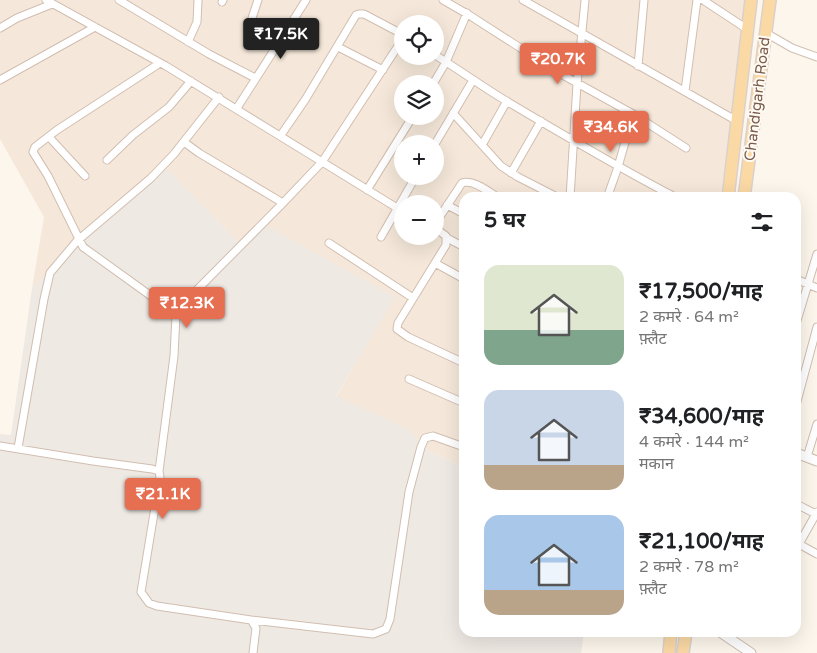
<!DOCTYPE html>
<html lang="hi">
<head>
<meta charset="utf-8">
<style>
	:root { --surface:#fff; --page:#f2f2f2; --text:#202124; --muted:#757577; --accent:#e76f51 }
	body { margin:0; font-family:"Varela Round","Noto Sans Devanagari",sans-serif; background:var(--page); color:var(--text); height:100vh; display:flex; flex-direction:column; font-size:19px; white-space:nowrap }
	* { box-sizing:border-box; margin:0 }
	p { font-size:16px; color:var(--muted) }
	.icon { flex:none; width:28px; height:28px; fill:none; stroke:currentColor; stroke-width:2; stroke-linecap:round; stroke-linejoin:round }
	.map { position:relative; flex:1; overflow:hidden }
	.side { position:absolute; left:459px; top:192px; width:342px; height:445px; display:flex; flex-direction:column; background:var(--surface); border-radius:15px; box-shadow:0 5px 20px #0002 }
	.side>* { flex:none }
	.controls { position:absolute; left:394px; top:15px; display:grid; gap:10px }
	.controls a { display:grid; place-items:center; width:50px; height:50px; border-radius:50%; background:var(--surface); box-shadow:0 5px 20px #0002; font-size:25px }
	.price { position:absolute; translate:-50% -42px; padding:0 11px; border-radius:5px; background:var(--accent); color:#fff; font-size:16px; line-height:32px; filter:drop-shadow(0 1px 2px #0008) }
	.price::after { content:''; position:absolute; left:50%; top:30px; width:15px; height:11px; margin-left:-8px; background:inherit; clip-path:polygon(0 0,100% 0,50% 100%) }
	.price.current { background:#222; color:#fff }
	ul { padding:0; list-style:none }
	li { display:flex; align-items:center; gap:15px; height:125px; padding:0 25px }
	li span { display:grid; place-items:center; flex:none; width:140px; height:100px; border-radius:15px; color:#555 }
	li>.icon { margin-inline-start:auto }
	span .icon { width:60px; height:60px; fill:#fffc; stroke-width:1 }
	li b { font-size:21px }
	h2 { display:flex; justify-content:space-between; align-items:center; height:60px; padding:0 25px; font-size:21px }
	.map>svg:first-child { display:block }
</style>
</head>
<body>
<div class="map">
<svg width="817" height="653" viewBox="0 0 817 653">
	<rect width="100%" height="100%" fill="#fdf6ec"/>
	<path fill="#f5e8da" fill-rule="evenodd" d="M0,0H747L721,197L464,198V467L430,452L408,429L336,397L394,297L243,247L165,167L32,288L44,217L0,139ZM402,24H435V56H402ZM402,84H435V116H402ZM402,144H435V176H402ZM402,204H435V236H402Z"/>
	<path fill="#efe9e4" d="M165,167L243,247L265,225L395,297L336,396L408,429L430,452L464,467V632L584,633L581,653H0V434L11,435L32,288Z"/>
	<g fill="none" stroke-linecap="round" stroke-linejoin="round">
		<g stroke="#d1beb0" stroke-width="9">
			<path id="minor" d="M46,0L166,66L402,211
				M119,0L209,54L255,78
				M443,0L469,15L561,74L633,114L686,148
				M523,0L737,121
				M703,0L747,29
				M222,2L223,0
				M252,18L258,0
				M0,28L17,18L52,4
				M766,33L792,48L817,57
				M188,42L197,22L198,0
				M338,47L383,70
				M435,55C458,69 480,85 503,99C560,133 617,167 677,198
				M638,66L644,0
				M0,80L95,27
				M433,84L446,62L467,13
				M685,91L697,0
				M237,108L306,0
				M453,113L501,166L518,177L559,198
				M281,135L305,100L356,15L359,14H364L402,34
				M49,137L85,176
				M184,142L199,153L283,203
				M435,144L473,80
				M482,145L507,101
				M107,160L133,135L169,107L191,81
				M511,173L541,121
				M367,190L413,116
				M570,198L577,84L585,0
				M607,198L618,167L633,114
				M447,205L464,214
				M435,224L462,183C473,179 489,192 499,198
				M435,228L446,236V245L398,323L397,329L408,337L464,363
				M381,237L416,176
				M447,238L464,247
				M329,243L413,298
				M435,263L464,279
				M796,279L817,288
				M175,312L283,203L322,162L402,40
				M796,324L817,254
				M409,379L464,403
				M796,405L817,327
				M0,446L93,461L152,469L159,471L160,477L141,592L149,603L157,606L251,620L256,628L253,653
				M18,448L44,299L50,273L77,241L151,178L174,154L219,97
				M807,457L817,424
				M159,471L174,356L176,315L174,310L151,296L83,247L48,176L33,152L35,147L57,130L160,63
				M796,504L816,514
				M797,543L817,554
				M799,544L817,512
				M251,620L373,634L386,629L390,619L409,492L421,447L425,438L433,436L464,447"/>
		</g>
		<g stroke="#d1beb0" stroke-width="11">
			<path id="tertiary" d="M796,453L817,461
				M720,632L751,653"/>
		</g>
		<g stroke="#dad1cd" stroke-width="14">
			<path id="primary" d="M728,198L751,0
				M744,198L770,0
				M669,653L671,632
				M683,653L686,632"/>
		</g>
		<use href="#minor" stroke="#fff" stroke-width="7"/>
		<use href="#tertiary" stroke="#fff" stroke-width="9"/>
		<use href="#primary" stroke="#fbd9a5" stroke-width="11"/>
	</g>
	<g text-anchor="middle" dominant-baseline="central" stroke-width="4" stroke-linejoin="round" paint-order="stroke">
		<g font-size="15" fill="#7a5c4d" stroke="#fffaf3">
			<text transform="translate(757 99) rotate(-83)">Chandigarh Road</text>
		</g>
	</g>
</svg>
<div class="controls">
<a><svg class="icon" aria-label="locate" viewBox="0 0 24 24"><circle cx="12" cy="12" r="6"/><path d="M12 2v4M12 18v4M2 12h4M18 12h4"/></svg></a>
<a><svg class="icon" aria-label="layers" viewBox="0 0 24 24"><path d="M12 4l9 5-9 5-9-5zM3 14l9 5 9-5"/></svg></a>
<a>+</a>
<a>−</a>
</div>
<b class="price current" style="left:281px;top:60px">₹17.5K</b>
<b class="price" style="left:558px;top:85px">₹20.7K</b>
<b class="price" style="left:611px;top:153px">₹34.6K</b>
<b class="price" style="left:187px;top:329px">₹12.3K</b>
<b class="price" style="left:163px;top:520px">₹21.1K</b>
<section class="side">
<h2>5 घर<svg class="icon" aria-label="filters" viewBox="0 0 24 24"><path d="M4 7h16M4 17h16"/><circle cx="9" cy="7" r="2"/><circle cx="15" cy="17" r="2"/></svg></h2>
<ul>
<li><span style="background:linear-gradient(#dfe7d0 65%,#7fa58c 0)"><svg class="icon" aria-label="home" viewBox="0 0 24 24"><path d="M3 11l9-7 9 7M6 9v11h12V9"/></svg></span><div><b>₹17,500/माह</b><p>2 कमरे · 64 m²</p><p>फ़्लैट</p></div></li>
<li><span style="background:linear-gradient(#c9d6e8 75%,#b9a48a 0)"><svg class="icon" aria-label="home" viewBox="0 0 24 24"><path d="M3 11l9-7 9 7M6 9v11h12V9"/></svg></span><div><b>₹34,600/माह</b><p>4 कमरे · 144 m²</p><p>मकान</p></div></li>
<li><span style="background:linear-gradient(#a9c7e8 75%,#b9a48a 0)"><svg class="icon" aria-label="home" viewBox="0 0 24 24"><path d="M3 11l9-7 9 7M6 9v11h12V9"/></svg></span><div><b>₹21,100/माह</b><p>2 कमरे · 78 m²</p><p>फ़्लैट</p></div></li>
</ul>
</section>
</div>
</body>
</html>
